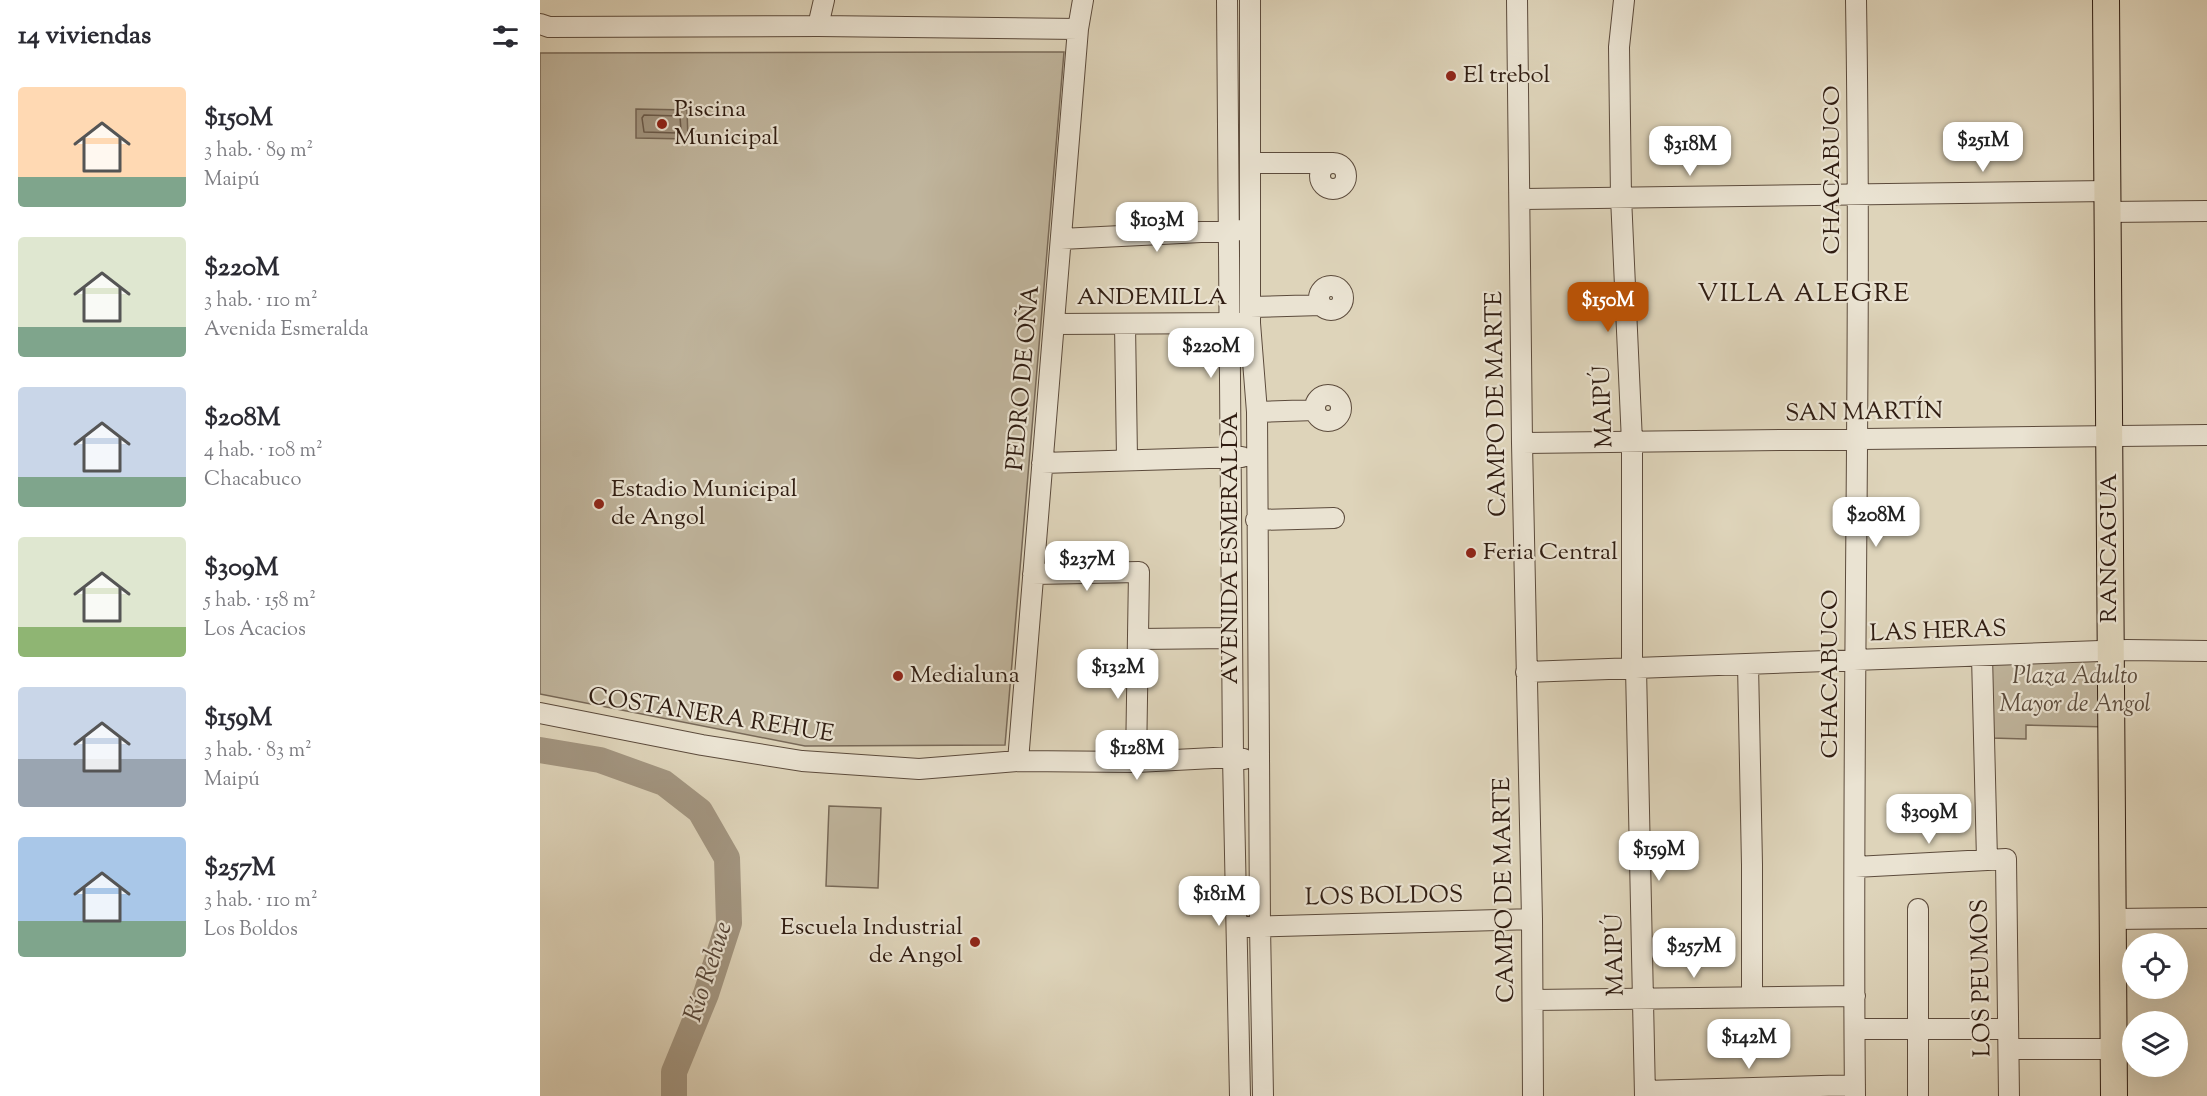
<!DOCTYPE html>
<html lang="es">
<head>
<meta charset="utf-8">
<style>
	:root { --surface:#fff; --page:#f7f7f7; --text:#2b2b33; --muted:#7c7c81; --accent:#b45309 }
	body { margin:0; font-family:"Sorts Mill Goudy",serif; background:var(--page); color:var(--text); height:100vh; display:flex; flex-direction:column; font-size:22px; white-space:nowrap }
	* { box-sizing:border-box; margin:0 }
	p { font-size:20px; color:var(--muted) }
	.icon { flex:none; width:33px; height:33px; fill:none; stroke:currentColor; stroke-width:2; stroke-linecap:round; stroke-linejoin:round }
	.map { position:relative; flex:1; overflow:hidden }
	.panel { display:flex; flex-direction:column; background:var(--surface); width:540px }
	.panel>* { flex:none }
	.tools { position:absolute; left:1582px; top:933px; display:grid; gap:12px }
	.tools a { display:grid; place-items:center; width:66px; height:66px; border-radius:50%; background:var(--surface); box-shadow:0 6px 24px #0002; font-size:30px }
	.price { position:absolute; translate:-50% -51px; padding:0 14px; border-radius:12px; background:#fff; color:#222; font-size:20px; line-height:39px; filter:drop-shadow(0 2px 3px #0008) }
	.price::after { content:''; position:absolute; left:50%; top:36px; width:18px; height:14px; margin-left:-9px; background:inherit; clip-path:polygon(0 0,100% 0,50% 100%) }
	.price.on { background:var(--accent); color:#fff }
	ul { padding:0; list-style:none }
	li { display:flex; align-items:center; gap:18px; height:150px; padding:0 18px }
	li span { display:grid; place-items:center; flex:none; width:168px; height:120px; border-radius:6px; color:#555 }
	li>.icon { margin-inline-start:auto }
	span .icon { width:72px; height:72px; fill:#fffc; stroke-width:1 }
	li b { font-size:26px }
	h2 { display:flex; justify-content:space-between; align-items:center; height:72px; padding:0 18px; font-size:26px }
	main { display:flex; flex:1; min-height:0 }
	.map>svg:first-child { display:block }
</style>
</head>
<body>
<main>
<section class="panel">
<h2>14 viviendas<svg class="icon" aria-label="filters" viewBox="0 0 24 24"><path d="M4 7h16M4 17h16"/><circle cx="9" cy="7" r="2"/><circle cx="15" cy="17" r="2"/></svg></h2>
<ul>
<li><span style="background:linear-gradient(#ffd9b3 75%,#7fa58c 0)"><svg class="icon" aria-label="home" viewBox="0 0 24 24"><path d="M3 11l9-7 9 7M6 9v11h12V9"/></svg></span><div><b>$150M</b><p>3 hab. · 89 m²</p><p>Maipú</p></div></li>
<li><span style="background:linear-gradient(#dfe7d0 75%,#7fa58c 0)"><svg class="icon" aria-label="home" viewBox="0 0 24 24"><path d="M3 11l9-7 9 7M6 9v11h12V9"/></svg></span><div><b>$220M</b><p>3 hab. · 110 m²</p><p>Avenida Esmeralda</p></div></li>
<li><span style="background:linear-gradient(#c9d6e8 75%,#7fa58c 0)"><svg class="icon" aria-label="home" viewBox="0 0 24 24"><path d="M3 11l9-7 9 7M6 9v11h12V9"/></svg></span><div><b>$208M</b><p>4 hab. · 108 m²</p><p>Chacabuco</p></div></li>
<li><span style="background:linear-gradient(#dfe7d0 75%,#8fb573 0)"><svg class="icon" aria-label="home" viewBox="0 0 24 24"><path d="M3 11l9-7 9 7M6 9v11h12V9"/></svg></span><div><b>$309M</b><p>5 hab. · 158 m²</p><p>Los Acacios</p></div></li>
<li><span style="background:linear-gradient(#c9d6e8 60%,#9aa5b1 0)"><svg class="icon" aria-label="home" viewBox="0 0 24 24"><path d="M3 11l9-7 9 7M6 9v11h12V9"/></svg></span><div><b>$159M</b><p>3 hab. · 83 m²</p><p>Maipú</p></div></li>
<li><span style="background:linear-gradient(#a9c7e8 70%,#7fa58c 0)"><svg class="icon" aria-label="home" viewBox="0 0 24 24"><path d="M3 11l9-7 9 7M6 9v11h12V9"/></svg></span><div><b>$257M</b><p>3 hab. · 110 m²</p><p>Los Boldos</p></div></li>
</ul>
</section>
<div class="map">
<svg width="1667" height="1096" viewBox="0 0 1667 1096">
	<rect width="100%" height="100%" fill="#ded4ba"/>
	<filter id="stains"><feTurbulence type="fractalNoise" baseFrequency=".00333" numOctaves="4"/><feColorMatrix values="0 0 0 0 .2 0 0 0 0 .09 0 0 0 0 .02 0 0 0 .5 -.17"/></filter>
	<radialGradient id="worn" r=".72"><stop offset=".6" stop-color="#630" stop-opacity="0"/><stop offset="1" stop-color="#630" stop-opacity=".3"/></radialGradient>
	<path fill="#c0b59d" stroke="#786958" stroke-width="1.5" d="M524,52L465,745L265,746L0,694V53Z
		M1570,654V727L1486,725V739L1451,738V659Z
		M289,806L341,808L338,888L286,886Z"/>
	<path fill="#a39681" stroke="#756655" stroke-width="1.5" d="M96,109L147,110L148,139L96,138Z"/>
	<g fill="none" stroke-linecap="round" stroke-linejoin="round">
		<path stroke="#6a5a4a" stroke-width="1.5" d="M104,115L140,116L141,131L138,133L104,132L102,118Z"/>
		<path stroke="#a39681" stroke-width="26" d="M0,750L60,760L124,783L160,811L187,858L189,923L166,994L134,1072V1096"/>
		<g stroke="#5c4b3c" stroke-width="22">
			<path id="minor" d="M687,0L693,757L700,1096
				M710,0V323L717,412L720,926L723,1096
				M977,0L982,443L992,919L993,1096
				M1084,0L1079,47L1081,197L1092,442V668
				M0,24L9,27L278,26L538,29
				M278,26L284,0
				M710,163H792
				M780 176a13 13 0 1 1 26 0a13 13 0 1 1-26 0Z
				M980,199L1567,191
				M1567,212L1667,211
				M521,239L701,230
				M779 298a12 12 0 1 1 24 0a12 12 0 1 1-24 0Z
				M710,307L781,305
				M514,324L700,323
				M585,324L587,459
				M775 408a13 13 0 1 1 26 0a13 13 0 1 1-26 0Z
				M717,412L775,410
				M982,443L1667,435
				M502,463L702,457
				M716,520L794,518
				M493,574L599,572L596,762
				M598,639L692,638
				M1442,656L1447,860
				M1208,664L1212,865V997
				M1096,668L1105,1096
				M986,672L1587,650L1667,651
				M0,713L162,745L262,761L379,769L478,761L596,762L693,757L704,759
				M478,761L538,29L543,0
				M1315,867L1466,859L1469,1096
				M1378,909V1096
				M1573,919L1667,918
				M707,927L992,919
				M993,1000L1315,996
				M1315,1029H1468
				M1469,1049H1574
				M1105,1091L1315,1085
				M1315,1096C1311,731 1322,365 1316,0"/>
		</g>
		<g stroke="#301d12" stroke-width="28">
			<path id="major" d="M1566,0L1574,1096"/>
		</g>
		<use href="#minor" stroke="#eae3d2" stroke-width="20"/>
		<use href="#major" stroke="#ded4ba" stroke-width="26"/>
	</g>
	<g fill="#8f2418" stroke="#eae3d2" stroke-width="2">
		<circle cx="911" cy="76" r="6"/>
		<circle cx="122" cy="124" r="6"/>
		<circle cx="59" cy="504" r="6"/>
		<circle cx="931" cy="553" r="6"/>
		<circle cx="358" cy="676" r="6"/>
		<circle cx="435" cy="942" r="6"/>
	</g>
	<g text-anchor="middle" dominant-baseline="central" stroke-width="4.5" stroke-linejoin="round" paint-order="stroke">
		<g font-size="24" fill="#301d12" stroke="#eae3d2" text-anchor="start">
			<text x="923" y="76">El trebol</text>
			<text x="134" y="110">Piscina<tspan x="134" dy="28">Municipal</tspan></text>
			<text x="71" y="490">Estadio Municipal<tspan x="71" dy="28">de Angol</tspan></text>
			<text x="943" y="553">Feria Central</text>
			<text x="370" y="676">Medialuna</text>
			<text x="423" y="928" text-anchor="end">Escuela Industrial<tspan x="423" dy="28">de Angol</tspan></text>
		</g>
		<g font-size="24" fill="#301d12" stroke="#eae3d2">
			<text transform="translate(1293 170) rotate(-90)">CHACABUCO</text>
			<text x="612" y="298">ANDEMILLA</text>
			<text transform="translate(484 378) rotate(-85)">PEDRO DE OÑA</text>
			<text transform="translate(957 404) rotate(-91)">CAMPO DE MARTE</text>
			<text transform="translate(1064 407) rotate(-92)">MAIPÚ</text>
			<text transform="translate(1324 413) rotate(-1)">SAN MARTÍN</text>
			<text transform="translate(691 548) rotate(-90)">AVENIDA ESMERALDA</text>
			<text transform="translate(1570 548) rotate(-90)">RANCAGUA</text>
			<text transform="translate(1398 632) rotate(-2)">LAS HERAS</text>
			<text transform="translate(1291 674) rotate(-90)">CHACABUCO</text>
			<text transform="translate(171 716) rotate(9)">COSTANERA REHUE</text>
			<text transform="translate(965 890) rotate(-91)">CAMPO DE MARTE</text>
			<text transform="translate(844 897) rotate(-1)">LOS BOLDOS</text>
			<text transform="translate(1076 955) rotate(-91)">MAIPÚ</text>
			<text transform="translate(1442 978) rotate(-91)">LOS PEUMOS</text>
		</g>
		<g font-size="24" font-style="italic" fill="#5b4b3c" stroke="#eae3d2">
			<text x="1535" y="677">Plaza Adulto<tspan x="1535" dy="28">Mayor de Angol</tspan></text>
		</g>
		<g font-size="26" letter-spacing="1.5" fill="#301d12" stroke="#eae3d2">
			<text x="1264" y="294">VILLA ALEGRE</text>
		</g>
		<g font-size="26" font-style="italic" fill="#584739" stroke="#eae3d2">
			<text transform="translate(169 972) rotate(-72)">Río Rehue</text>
		</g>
	</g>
	<rect width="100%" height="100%" filter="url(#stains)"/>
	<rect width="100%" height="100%" fill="url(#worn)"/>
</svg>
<div class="tools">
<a><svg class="icon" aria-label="locate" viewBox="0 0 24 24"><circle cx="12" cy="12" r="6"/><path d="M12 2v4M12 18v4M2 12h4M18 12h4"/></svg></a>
<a><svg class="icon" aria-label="layers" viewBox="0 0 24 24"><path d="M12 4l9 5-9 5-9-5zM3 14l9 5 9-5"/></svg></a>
</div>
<b class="price" style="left:1443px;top:173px">$251M</b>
<b class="price" style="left:1150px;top:177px">$318M</b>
<b class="price" style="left:617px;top:253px">$103M</b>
<b class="price on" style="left:1068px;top:333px">$150M</b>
<b class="price" style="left:671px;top:379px">$220M</b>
<b class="price" style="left:1336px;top:548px">$208M</b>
<b class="price" style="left:547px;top:592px">$237M</b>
<b class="price" style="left:578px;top:700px">$132M</b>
<b class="price" style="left:597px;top:781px">$128M</b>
<b class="price" style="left:1389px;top:845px">$309M</b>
<b class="price" style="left:1119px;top:882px">$159M</b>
<b class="price" style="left:679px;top:927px">$181M</b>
<b class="price" style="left:1154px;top:979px">$257M</b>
<b class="price" style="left:1209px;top:1070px">$142M</b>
</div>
</main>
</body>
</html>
